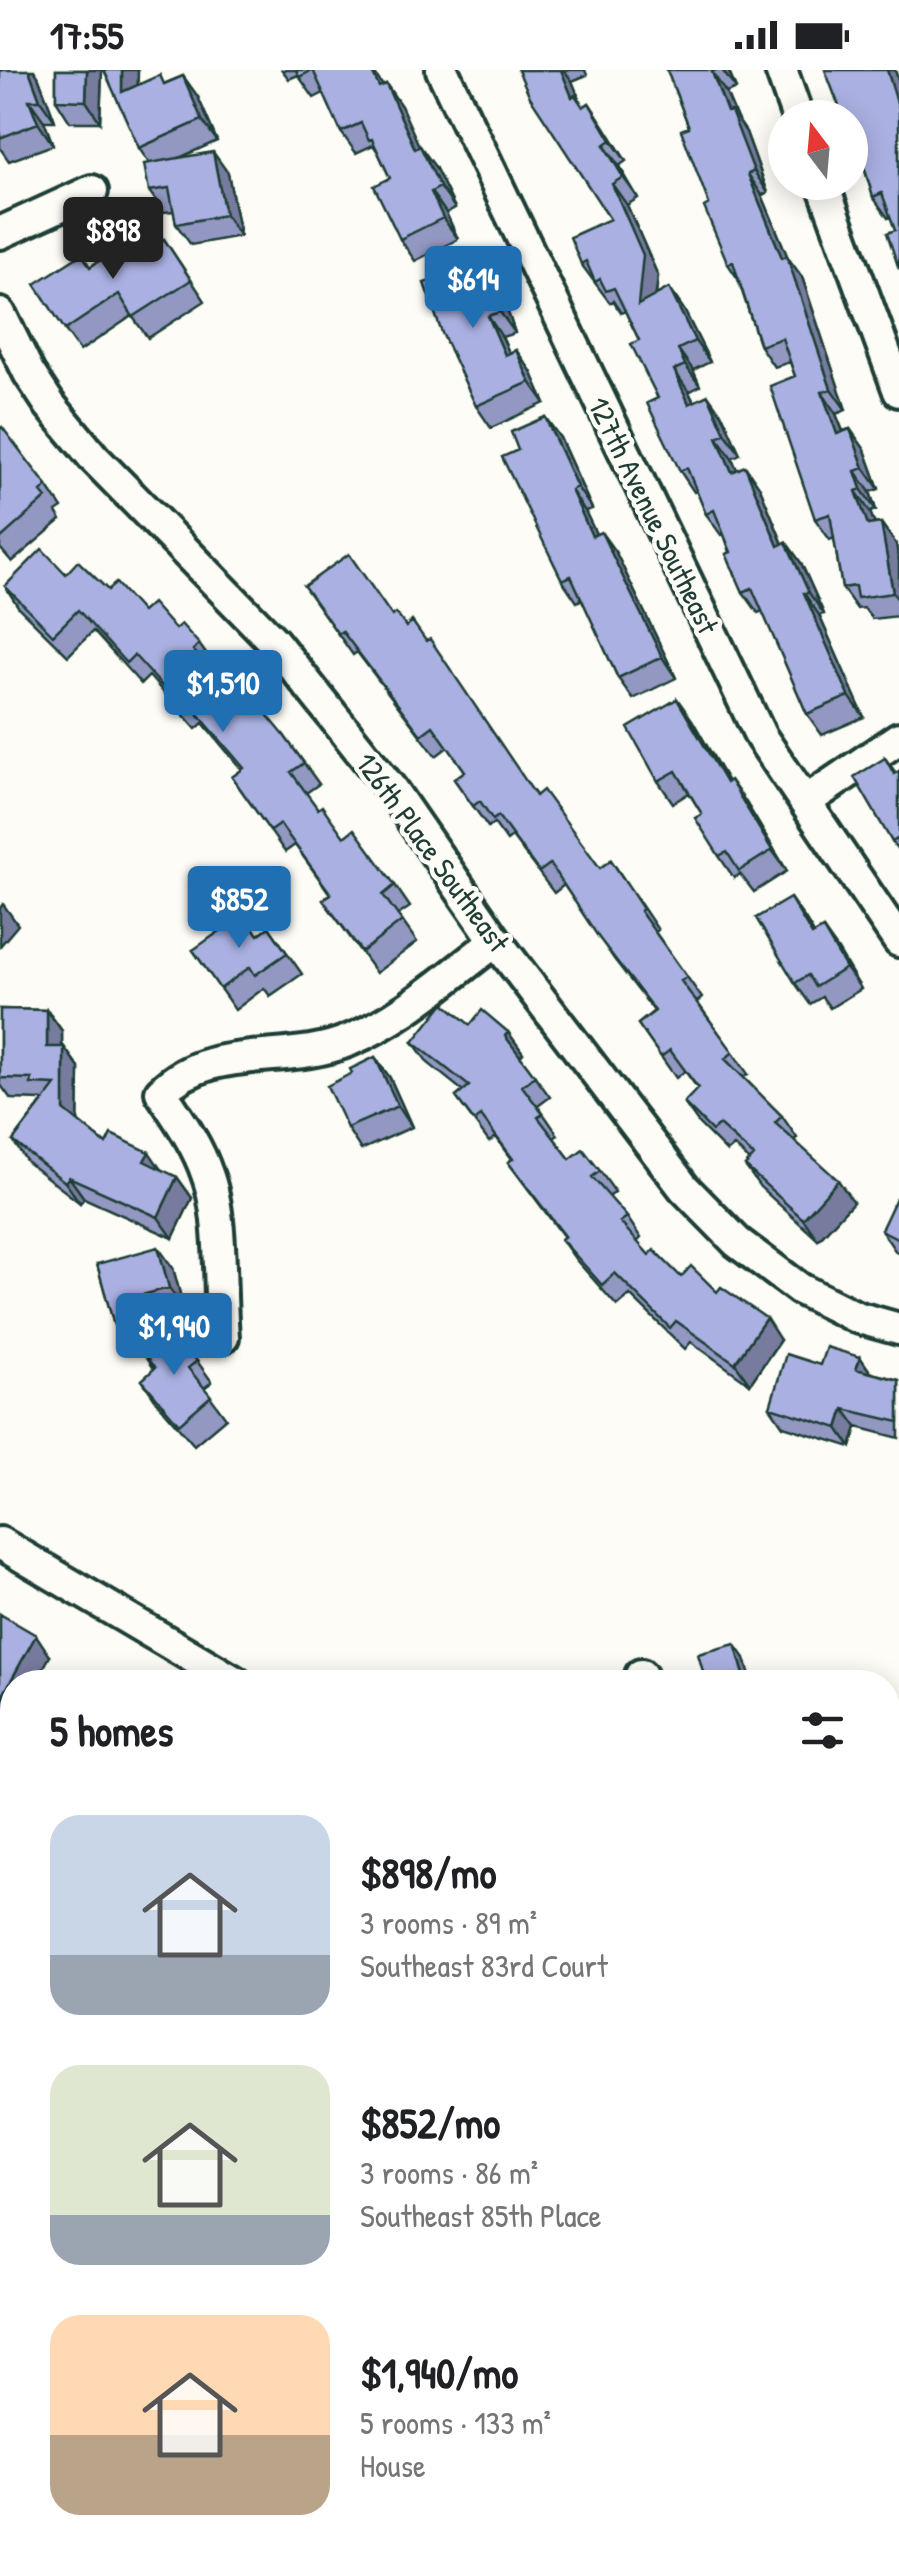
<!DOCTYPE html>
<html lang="en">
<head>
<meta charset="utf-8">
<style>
	:root { --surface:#fff; --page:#f2f2f2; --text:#202124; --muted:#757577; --accent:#1f6fb2 }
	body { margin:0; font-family:"Patrick Hand",sans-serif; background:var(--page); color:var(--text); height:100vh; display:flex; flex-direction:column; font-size:38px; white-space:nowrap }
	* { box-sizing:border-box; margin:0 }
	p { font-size:32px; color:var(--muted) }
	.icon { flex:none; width:55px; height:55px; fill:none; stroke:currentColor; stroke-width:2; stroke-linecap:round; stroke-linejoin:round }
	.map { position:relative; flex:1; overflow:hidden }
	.details { position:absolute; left:0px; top:1600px; width:900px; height:892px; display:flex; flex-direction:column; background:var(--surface); border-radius:40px 40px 0 0; box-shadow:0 5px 25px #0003 }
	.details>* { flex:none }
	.needle { width:65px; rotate:344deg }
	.controls { position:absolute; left:768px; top:30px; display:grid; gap:20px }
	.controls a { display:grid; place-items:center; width:100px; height:100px; border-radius:50%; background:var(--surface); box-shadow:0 5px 25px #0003; font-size:50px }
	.price { position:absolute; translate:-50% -85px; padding:0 22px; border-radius:10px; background:var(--accent); color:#fff; font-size:32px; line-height:65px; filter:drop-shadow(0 2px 5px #0008) }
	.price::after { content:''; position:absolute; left:50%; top:60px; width:30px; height:22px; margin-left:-15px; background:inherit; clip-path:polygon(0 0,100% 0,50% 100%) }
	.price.on { background:#222; color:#fff }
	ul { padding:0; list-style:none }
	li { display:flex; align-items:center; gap:30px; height:250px; padding:0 50px }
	li span { display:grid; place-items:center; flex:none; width:280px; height:200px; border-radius:30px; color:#555 }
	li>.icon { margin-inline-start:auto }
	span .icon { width:120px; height:120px; fill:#fffc; stroke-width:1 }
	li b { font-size:42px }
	h2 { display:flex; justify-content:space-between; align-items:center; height:120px; padding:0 50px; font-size:42px }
	.status { display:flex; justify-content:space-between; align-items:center; height:70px; padding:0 50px; background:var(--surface); direction:ltr }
	.status svg { height:28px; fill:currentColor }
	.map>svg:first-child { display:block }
</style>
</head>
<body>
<div class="status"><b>17:55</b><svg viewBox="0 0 49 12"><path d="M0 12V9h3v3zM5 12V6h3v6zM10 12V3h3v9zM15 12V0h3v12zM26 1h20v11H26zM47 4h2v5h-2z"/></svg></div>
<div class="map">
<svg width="899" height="2492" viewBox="0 0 899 2492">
	<defs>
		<pattern id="forest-crowns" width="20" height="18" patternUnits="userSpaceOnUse" patternTransform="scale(2.5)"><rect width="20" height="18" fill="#d9e598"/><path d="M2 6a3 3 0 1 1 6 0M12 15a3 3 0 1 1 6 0" fill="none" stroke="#bac584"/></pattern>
		<pattern id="park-dots" width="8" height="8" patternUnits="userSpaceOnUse" patternTransform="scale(2.5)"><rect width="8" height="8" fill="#d9e598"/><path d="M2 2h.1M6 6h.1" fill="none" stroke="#bac584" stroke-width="1.8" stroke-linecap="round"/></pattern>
	</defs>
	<rect width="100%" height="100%" fill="#fdfcf7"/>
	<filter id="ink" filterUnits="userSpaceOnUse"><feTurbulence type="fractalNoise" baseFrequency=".01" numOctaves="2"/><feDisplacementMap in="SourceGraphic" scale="20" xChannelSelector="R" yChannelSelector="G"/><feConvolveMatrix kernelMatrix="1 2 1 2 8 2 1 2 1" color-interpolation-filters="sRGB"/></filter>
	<g filter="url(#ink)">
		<path fill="url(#forest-crowns)" stroke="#7c9166" stroke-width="2.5" d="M0,1706L12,1735V2044L0,2030Z"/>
		<path fill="url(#park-dots)" stroke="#7c9166" stroke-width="2.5" d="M899,2057V2492H466L471,2480H888V2061Z"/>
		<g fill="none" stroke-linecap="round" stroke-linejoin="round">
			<path stroke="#6196a4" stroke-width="8" d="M0,1793L12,1810
				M854,2480L877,2492"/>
			<g stroke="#1f3d34" stroke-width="38">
				<path id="minor" d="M442,0L761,667L899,871
					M781,0L798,48
					M822,112L899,321
					M0,163L92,121
					M0,244L29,303L50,335L94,388L274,572L391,719L496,871L684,1118L737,1172L800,1219L856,1247L899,1259
					M805,732L899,668
					M223,1267C219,1221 223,1145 207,1104C197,1074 178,1048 161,1022C212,971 287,997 350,970C404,948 450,905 496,871
					M0,1473L235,1612
					M641,1605L644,1612
					M888,1912L899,1915
					M0,2081L12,2102
					M0,2236L12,2213"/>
			</g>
			<use href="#minor" stroke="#fdfcf7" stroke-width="30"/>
		</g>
		<path fill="#9298c2" stroke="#1f3d34" stroke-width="2.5" d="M0,0L38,6L55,51H44L53,75L9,91L0,78Z
			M56,0H102L100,52H70L56,30Z
			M282,0H372L383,16L386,14L401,36L419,77L435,97L455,138L446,143L458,169L415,191L400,169L390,108L378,82L373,75L356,83L341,62L324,23L314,28L298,5L289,9Z
			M518,0H585L587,5L572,11L581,33L583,37L589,33L626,91L619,96L638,128L627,135L658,206L656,225L669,218L684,240L710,292L693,300L700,316L689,322L694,332L723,346L740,384L732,388L737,400L760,418L783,474L786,472L801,493L824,544L819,545L864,647L822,665L807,644L763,541L758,543L743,522L724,464L721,465L706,444L697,421L694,422L680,401L639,270L625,241L621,243L613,231L610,233L581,194L610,149Z
			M667,0H728L736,19L726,23L737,49L746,62L768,123L762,125L788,188L802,207L846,340L836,344L843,361L850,359L865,380L879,419L870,422L876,440L870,442L875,454L881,453L896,474L899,491V546L872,549L864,538L857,539L842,518L834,468L830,470L815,449L795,306L790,292L774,297L760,276L738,209L728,194L709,134L689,57Z
			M895,0L899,13V199L895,160L891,147L888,148L873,127L853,61L850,56V48H844L842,44Z
			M183,6L198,27L217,71L181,87L228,103L240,166L191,175L176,154L174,141L164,142L149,121V93L139,78L137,15L166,13Z
			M164,169L205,231L148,268L132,246L80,281L65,260L91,196L126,173L136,187Z
			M485,206L486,210L489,209L504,231L515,263L502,267L509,283L516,280L531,301L545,333L491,358L476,336Z
			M545,347L560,368L592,439L585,441L596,464L616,483L676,608L633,629L618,608L582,529L577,532L562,510L518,380Z
			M0,359L47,416L62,438L56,442L61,450L12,492L0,478Z
			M66,504L108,520L142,542L175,559L199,574L214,595L210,599L250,643L283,664L319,714L306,723L318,739L344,767L395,815L410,837L398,845L417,872L376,903L323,830L330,824L295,775L285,782L232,707L242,700L203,653L196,659L149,606L141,614L93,561L68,586L19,538L5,516Z
			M304,516L392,546L536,725L600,798L611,790L658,860L655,862L702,928L697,932L748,1004L743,1007L782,1046L797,1068L794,1070L853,1132L818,1170L760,1117L745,1096L750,1091L734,1076L727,1082L699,1054L684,1033L698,1019L685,1001L676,1008L638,954L654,941L614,889L564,815L554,823L512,767L507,771L494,753L488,757L454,709L465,701L448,677L436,686L357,582L353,585Z
			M677,629L692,650L728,712L745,731L787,801L754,822L740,804L734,808L719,786L702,744L689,723L673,733L658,711Z
			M885,688L896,703L899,701V781L892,772Z
			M805,849L814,864L823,859L861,919L830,938L822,927L810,934L795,913Z
			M269,857L302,904L270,926L264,918L235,940L193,880L258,865Z
			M0,939L47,940L62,961V977H64L79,998L78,1052L106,1074L177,1107L192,1128L173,1168L84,1128L80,1133L27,1092L13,1071L43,1031L42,1030L11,1029L0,1014Z
			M470,955L508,962L523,983L520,986L550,1027L538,1036L558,1065L554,1068L570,1089L600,1101L615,1122L609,1127L627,1147L641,1168L637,1172L649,1185L681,1207L717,1222L780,1270L750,1314L691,1272L685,1279L630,1225L617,1236L576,1190L561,1169L564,1167L508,1092L512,1089L496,1067L489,1072L456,1027L463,1021L428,993L413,972Z
			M375,987L390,1008L412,1057L361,1080L347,1058L352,1003Z
			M899,1129V1183L896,1182L881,1160Z
			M97,1194L173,1198L184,1239L159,1246L170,1261L197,1291L212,1312L204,1318L226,1348L194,1375L157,1332L142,1310L154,1300L143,1284L163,1267L129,1277L114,1255Z
			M860,1287L871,1303L899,1310V1368L857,1357L851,1377L783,1356L770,1337L820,1295Z
			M0,1544L50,1586L12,1612V1644L0,1636Z
			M12,2252V2340L0,2330V2254L8,2258Z
			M0,2398L12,2414L13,2480L7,2485L0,2476Z
			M273,2480H351L359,2492H278L271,2482Z"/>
		<path fill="#777c9e" stroke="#1f3d34" stroke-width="2.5" d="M29,0H34L38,6L55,51L40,30Z
			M87,0H102L100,52L86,31Z
			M122,0H138L137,43L122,22Z
			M561,0H564L572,11L581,33L572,27Z
			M722,0H728L736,19Z
			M887,0H895L899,13V39Z
			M712,2L726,23L737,49L746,62L768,123L754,101L727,42Z
			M183,6L198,27L217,71L202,50Z
			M386,14L401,36L430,100L415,79Z
			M29,30L44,51L53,75L38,53Z
			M589,33L603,54L626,91L611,70Z
			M604,75L619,96L638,128L623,107Z
			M420,76L435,97L455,138L440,117Z
			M213,82L228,103L240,166L225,145Z
			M748,104L762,125L788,188L802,207L846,340L831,319L782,188Z
			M612,114L627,135L658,206L652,256L638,235Z
			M431,122L446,143L458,169L443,148Z
			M470,185L485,206L494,234L480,213Z
			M489,209L504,231L515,263L500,242Z
			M669,218L684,240L710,292L695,271Z
			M488,246L502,267L520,306L505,285Z
			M678,279L693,300L700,316L685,295Z
			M516,280L531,301L545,333L530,312Z
			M674,300L689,322L704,355L689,334Z
			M822,322L836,344L852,385L837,364Z
			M708,325L723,346L740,384L725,363Z
			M545,347L560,368L592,439L577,417Z
			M850,359L865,380L879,419L864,398Z
			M717,367L732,388L746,423L732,402Z
			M745,396L760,418L792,497L778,476Z
			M855,401L870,422L876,440L861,419Z
			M571,420L585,441L607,487L592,466Z
			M856,421L870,442L883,476L868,455Z
			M881,453L896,474L899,491V531L893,523Z
			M601,462L616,483L676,608L662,587Z
			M786,472L801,493L824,544L809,523Z
			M804,523L819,545L864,647L849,626Z
			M677,629L692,650L740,734L726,713Z
			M730,710L745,731L787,801L772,780Z
			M790,828L805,849L827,886L812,865Z
			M3,834L18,855L0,876V838Z
			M823,859L838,880L861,919L846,898Z
			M47,940L62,961V998L47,977Z
			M508,962L523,983L520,987L505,966Z
			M64,977L79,998L78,1062L64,1040Z
			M375,987L390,1008L412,1057L398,1036Z
			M149,1082L164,1104L144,1091Z
			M69,1107L84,1128L80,1133L65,1112Z
			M177,1107L192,1128L173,1168L158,1147Z
			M838,1110L853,1132L818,1170L803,1149Z
			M158,1177L173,1198L184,1239L169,1218Z
			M766,1248L780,1270L750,1314L735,1293Z
			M860,1287L873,1306L856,1299Z
			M844,1339L857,1357L851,1377L838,1358Z
			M36,1565L50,1586L36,1612H12V1639L3,1625Z
			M735,1574L745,1588L752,1612H746Z
			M12,2305V2339L0,2321Z
			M71,2480H76L82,2492H76Z"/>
		<path fill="#aab1e2" stroke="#1f3d34" stroke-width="2.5" d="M0,0H29L40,30H29L38,53L0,68Z
			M56,0H87L86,31L56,30Z
			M104,0H122V22L160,5L164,14L183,6L202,50L139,78Z
			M296,0H371L379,17L386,14L415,79L420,76L440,117L431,122L443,148L400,169L374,116L390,108L372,69L369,70L361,53L341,62L313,0L299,7Z
			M518,0H561L572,27L575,25L583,37L589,33L611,70L604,75L623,107L612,114L643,185L638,235L669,218L695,271L678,279L685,295L674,300L689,334L708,325L725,363L717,367L732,402L745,396L778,476L786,472L809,523H804L849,626L807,644L752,518L743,522L726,484L731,482L714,440L706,444L687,398L680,401L647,333L658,328L631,274L639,270L614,218L606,221L600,209L595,212L586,191L581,194L570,167L610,149L530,27Z
			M667,0H716L712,2L727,42L731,41L754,101L748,104L782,188L787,186L831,319L822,322L837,364L850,359L864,398L855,401L861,419L856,421L868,455L881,453L893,523L857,528L855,516L842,518L830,444L815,449L770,316L795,306L782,268L760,276L733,192L728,194L704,137L709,134L681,60L689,57Z
			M825,0H887L899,39V199L887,163L895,160L882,123L873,127L850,48L847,42L842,44Z
			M213,82L225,145L176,154L169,118L149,121L144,94Z
			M164,169L191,210L133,247L119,224L65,260L35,214L82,184L90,197L126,173L135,188Z
			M470,185L480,213L489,209L500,242L488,246L505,285L516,280L530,312L476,336L442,263L424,213L434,210L430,200Z
			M545,347L577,417L571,420L592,466L601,462L662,587L618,608L571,506L562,510L502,387L518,380L511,362Z
			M2,357L47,416L41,422L46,428L0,469V359Z
			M42,479L66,504L78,491L108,520L116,513L142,542L152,533L175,559L181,554L199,574L193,580L225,616L227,614L250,643L259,635L283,664L304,693L291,702L318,739L322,736L344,767L354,759L376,789L395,815L383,825L402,851L362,882L323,830L331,824L280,754L270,761L232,707L244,698L188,632L182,638L134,585L126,593L78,540L53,565L5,516Z
			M349,484L392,546L396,543L406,557L412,551L426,571L430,569L536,726L543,720L600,798L611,790L643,839L640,841L687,907L681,911L733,982L725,989L782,1046L775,1053L838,1110L803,1149L745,1096L754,1086L719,1055L712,1061L684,1033L698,1018L670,980L661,987L638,954L655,941L599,868L550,794L539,802L498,746L493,750L480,731L473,736L454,709L465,701L433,656L421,665L342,561L338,564L304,516Z
			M677,629L726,713L730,710L772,780L739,801L727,782L719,786L695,748L702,744L676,701L658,711L628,658Z
			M885,688L894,704L899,701V773L897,769L892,772L854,707Z
			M790,828L812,865L823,859L846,898L815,917L808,905L795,913L756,848Z
			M244,844L258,865L269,857L287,883L255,905L250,897L220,919L193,880Z
			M444,933L470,955L482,940L508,962L505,966L535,1006L522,1016L543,1044L538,1047L570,1089L583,1079L600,1101L592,1107L627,1147L620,1152L649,1185L654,1180L681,1207L691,1196L717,1222L721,1217L766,1248L735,1293L676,1251L670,1258L615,1203L602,1215L561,1169L565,1166L508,1092L513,1089L481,1046L474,1051L456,1027L469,1016L413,972Z
			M0,939L47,940V977H64V1040L106,1074L111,1064L149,1082L144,1091L177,1107L158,1147L69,1107L65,1112L13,1071L56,1015L31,1014L32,1009L0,1008Z
			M375,987L398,1036L347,1058L327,1016L352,1003L350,999Z
			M896,1128L899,1129V1169L881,1160Z
			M158,1177L169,1218L142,1225L157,1243L114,1255L97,1194Z
			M171,1260L197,1291L188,1298L211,1326L179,1354L142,1310L155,1298L143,1284Z
			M826,1277L860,1287L856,1299L899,1310V1352L844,1339L838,1358L770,1337L786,1284L820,1295Z
			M0,1544L36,1565L3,1625L0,1624Z
			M735,1574L746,1612H706L698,1584Z
			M512,1602L516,1612H476Z
			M899,2041V2065L893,2067L888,2050V2045Z
			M1,2252L8,2258L12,2252V2305L0,2321Z
			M0,2398L12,2414V2473L4,2454L0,2457Z
			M16,2480H71L76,2492H21Z
			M165,2480H214L225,2487L222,2492H158Z
			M273,2480H349L337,2492H281L271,2482Z"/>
	</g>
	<g text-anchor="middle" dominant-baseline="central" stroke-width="9" stroke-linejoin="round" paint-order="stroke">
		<g font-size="30" fill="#1f3d34" stroke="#fdfcf7">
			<text transform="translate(654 445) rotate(64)">127th Avenue Southeast</text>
			<text transform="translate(433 782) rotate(54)">126th Place Southeast</text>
		</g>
	</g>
</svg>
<div class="controls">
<a><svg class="needle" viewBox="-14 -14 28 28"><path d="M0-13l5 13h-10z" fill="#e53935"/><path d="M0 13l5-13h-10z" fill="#757577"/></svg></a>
</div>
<b class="price on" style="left:113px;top:212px">$898</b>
<b class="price" style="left:473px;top:261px">$614</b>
<b class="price" style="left:223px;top:665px">$1,510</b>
<b class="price" style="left:239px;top:881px">$852</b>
<b class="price" style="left:174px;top:1308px">$1,940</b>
<section class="details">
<h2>5 homes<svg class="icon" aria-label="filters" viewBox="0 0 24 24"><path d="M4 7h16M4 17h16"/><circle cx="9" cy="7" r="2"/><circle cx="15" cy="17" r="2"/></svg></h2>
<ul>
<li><span style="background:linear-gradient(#c9d6e8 70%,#9aa5b1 0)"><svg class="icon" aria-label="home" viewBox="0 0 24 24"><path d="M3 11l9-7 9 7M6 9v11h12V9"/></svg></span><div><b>$898/mo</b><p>3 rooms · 89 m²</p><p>Southeast 83rd Court</p></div></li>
<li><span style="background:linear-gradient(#dfe7d0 75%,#9aa5b1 0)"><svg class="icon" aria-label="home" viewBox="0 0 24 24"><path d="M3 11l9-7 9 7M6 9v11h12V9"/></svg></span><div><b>$852/mo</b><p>3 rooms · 86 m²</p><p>Southeast 85th Place</p></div></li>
<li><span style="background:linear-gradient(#ffd9b3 60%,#b9a48a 0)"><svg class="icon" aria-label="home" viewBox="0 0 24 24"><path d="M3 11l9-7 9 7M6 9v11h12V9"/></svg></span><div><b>$1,940/mo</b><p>5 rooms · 133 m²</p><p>House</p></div></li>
</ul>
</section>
</div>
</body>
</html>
